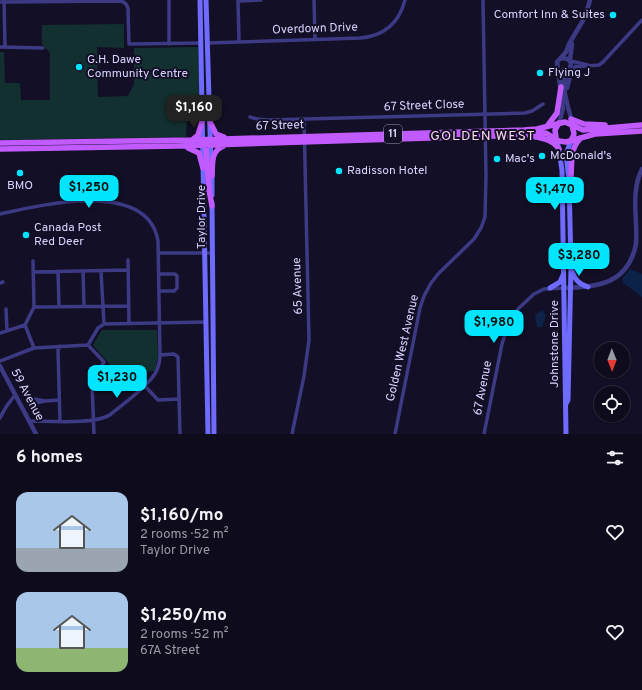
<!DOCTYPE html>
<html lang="en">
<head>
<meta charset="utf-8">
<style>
	:root { --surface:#0e0b1c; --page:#171425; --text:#f1f3f6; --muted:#9b9ba3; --line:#2e2b3b; --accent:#00e5ff }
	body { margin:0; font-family:Overpass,sans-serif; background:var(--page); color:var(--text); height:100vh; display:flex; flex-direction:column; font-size:15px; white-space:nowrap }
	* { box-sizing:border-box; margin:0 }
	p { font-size:13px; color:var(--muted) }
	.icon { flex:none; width:22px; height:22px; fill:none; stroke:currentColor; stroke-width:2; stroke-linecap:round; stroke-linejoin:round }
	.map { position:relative; height:434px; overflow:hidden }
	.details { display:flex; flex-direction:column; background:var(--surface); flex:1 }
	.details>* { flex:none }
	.needle { width:26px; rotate:179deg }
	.tools { position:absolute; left:594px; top:342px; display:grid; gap:8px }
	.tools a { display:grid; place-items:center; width:36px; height:36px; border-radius:50%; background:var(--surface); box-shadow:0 1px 3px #0004,0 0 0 1px var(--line); font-size:20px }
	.price { position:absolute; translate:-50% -34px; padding:0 9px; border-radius:8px; background:var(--accent); color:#111; font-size:13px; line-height:26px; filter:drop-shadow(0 1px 2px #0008) }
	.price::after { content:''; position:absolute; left:50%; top:24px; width:12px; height:9px; margin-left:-6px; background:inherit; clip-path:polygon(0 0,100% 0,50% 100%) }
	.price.on { background:#222; color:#fff }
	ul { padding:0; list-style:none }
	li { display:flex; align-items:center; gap:12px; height:100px; padding:0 16px }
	li span { display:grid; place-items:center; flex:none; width:112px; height:80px; border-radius:12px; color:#555 }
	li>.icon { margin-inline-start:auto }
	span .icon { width:48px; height:48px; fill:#fffc; stroke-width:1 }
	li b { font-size:17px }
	h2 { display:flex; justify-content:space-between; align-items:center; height:48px; padding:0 16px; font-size:17px }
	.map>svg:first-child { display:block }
</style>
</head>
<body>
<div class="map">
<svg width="642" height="434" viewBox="0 0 642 434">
	<rect width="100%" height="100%" fill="#130f26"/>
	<path fill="#12302f" d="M124,24V48L97,47L98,97L128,96L134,84V48L198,47L200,104L199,118L187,119L186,137L0,140V52H4L5,83H20L21,100H50V53L42,44V25Z
		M102,330H157L158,356L155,371L120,374L111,366L93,345Z"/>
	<path fill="#0c2248" d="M630,269L642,274V297L623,283L622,279Z
		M543,310L546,316L542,327H537L535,315Z"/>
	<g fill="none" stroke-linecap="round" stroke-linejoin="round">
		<path stroke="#3d3a85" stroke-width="3.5" d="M4,0L5,47
			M169,0V44
			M238,0L239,42
			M314,0L315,39
			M238,1L261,0
			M0,2L122,1L126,4L128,8L129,44L201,43
			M207,43L360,38C384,36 399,23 405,0
			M0,47L43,48
			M571,61L588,65
			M575,67L599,65L603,62L642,20
			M250,117L257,119L268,120L525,113L532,111L543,104
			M0,214C41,205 148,179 158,241L160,355C160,360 159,365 157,370C151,384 123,404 111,414C97,425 48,421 29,421
			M159,253H212
			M128,260L129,323
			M58,271L59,306
			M83,271L84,306
			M101,271L104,324
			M33,272L128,270
			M159,274H175L177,276V288L174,291H159
			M0,283L3,282
			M34,307L128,306
			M6,309L7,331
			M25,325L34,348
			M0,333L25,325L34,307L33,261
			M88,345L98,328L104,324L206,322
			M160,355L174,354L178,357L180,434
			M0,361L34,348L88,345L104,362L96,375L92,385L94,434
			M144,385L158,400L179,399
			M45,401L34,399L28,400L31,404L45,401L59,400
			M0,418L6,407L15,395
			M60,421L58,350L60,346
			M292,434L304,376L309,340L304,119
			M395,434L420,308L424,296L431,283L439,273L474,239L481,228L485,217L486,176L483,0
			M484,434L502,344L509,322L518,309L534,294L544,289L565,288"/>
		<path stroke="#3d3a85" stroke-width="4.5" d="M561,58L568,59L571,63C571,70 565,73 564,81C563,94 569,109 572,122
			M570,60L572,44
			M567,88L571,73L576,67
			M559,123L563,109L557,62L566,52L569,44L585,17L590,0
			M565,288C598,287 628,284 636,244C638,220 630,192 642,169
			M0,366L36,434"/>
		<path stroke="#6f6bff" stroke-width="5" d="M200,0L208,434
			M206,0L211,163
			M558,145L562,170L566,434
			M212,173V195
			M212,203L214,434
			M572,271C575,280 579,284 588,287
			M550,288L560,282L563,275
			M566,404L568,400L571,266L569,180L566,154L571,141"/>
		<path stroke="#c25bff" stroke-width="5.5" d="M571,119L584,124L605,125
			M210,122L216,134L224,137
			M548,125L557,113L561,87
			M531,136C542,138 552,139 559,149
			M556,138L555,130L559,123
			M192,140L198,135L203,118
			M571,141L574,134L572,125
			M0,143L192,140L524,130L537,129L565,122L583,130L642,125
			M205,143L206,148L209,190L212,206
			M188,148L199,153L203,168
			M0,149L178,146L524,135L546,133L559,141L566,142L595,134L642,131
			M212,176C213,164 210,151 224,146
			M569,180L571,176C572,164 570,148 580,139"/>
	</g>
	<g fill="#00e5ff" stroke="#130f26" stroke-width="1.5">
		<circle cx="613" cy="15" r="4"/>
		<circle cx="79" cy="67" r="4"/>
		<circle cx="540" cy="73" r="4"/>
		<circle cx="542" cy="156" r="4"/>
		<circle cx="497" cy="159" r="4"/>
		<circle cx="339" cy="171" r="4"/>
		<circle cx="20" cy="173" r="4"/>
		<circle cx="26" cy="235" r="4"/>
	</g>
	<g text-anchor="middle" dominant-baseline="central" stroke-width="4" stroke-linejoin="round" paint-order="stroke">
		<rect fill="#130f26" stroke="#9e99be" stroke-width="1" x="384" y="125" width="18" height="18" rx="3"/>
		<g font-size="11" font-weight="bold" fill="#d9d4ff">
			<text x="393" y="134">11</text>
		</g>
		<g font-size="12" fill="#d9d4ff" stroke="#130f26" text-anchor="start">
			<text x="605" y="15" text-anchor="end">Comfort Inn &amp; Suites</text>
			<text x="87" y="60">G.H. Dawe<tspan x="87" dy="14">Community Centre</tspan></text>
			<text x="548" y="73">Flying J</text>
			<text x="550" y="156">McDonald's</text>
			<text x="505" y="159">Mac's</text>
			<text x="347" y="171">Radisson Hotel</text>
			<text x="20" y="186" text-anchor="middle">BMO</text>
			<text x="34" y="228">Canada Post<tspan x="34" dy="14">Red Deer</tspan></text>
		</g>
		<g font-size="12" fill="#d9d4ff" stroke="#130f26">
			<text transform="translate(315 29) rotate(-2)">Overdown Drive</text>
			<text transform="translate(424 106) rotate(-2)">67 Street Close</text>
			<text transform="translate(280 126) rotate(-2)">67 Street</text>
			<text transform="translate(202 217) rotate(-90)">Taylor Drive</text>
			<text transform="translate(298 286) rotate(-92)">65 Avenue</text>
			<text transform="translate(555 344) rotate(-90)">Johnstone Drive</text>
			<text transform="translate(403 348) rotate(-77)">Golden West Avenue</text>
			<text transform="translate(483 388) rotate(-79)">67 Avenue</text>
			<text transform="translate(27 395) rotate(62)">59 Avenue</text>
		</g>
		<g font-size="14" letter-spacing="1" fill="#ffd6f0" stroke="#130f26">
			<text x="483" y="136">GOLDEN WEST</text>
		</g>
	</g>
</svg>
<div class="tools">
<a><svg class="needle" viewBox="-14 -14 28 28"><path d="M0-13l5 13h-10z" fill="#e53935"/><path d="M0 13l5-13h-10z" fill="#9b9ba3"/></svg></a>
<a><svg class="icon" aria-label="locate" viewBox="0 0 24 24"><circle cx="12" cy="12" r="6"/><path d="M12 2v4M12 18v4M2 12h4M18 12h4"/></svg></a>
</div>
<b class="price on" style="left:194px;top:129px">$1,160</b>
<b class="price" style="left:89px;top:209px">$1,250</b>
<b class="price" style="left:555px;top:211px">$1,470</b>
<b class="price" style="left:579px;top:277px">$3,280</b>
<b class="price" style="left:494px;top:344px">$1,980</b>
<b class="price" style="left:117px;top:399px">$1,230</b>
</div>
<section class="details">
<h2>6 homes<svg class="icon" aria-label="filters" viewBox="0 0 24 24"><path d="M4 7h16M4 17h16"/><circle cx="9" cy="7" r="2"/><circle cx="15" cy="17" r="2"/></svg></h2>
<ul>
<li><span style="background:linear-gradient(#a9c7e8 70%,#9aa5b1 0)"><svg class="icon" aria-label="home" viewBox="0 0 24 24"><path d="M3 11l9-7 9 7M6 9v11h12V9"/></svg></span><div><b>$1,160/mo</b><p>2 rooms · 52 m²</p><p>Taylor Drive</p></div><svg class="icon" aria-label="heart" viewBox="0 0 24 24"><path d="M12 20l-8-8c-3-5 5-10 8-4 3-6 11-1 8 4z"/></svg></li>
<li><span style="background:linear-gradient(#a9c7e8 70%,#8fb573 0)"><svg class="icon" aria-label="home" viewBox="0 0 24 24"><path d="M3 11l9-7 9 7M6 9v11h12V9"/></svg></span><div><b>$1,250/mo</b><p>2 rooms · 52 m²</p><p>67A Street</p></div><svg class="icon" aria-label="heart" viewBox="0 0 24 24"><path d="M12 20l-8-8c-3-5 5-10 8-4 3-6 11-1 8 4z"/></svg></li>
</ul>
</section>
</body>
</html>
